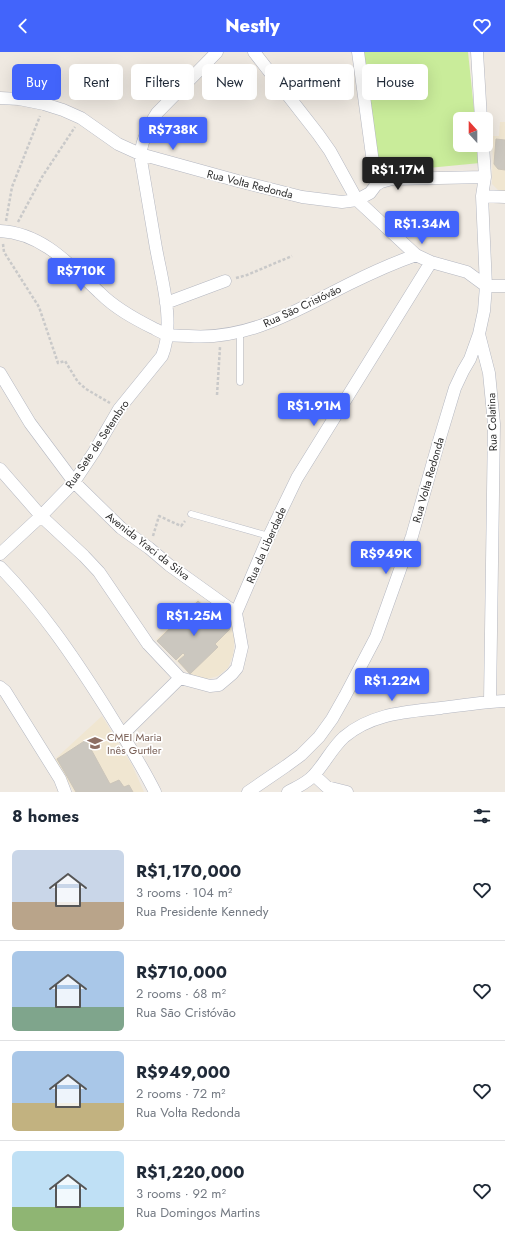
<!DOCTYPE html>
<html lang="en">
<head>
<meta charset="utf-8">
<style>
	:root { --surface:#fff; --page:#f2f2f3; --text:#1f2937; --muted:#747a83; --line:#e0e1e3; --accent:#4264fb }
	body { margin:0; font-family:Jost,sans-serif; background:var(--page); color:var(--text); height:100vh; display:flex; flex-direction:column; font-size:15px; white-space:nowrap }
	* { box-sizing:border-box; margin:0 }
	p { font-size:13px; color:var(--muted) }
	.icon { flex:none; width:22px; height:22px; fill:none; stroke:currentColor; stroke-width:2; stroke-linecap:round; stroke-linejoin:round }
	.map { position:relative; height:740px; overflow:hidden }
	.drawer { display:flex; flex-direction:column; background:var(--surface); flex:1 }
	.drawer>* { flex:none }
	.hud { position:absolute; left:12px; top:12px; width:481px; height:36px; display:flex; gap:8px }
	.needle { width:26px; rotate:339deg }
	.tools { position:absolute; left:453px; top:60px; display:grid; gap:8px }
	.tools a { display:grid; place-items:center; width:40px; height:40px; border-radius:6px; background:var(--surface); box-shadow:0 4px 16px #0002; font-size:20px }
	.price { position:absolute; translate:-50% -34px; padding:0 9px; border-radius:4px; background:var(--accent); color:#fff; font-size:13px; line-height:26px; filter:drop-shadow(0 1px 2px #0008) }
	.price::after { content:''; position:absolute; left:50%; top:24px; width:12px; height:9px; margin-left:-6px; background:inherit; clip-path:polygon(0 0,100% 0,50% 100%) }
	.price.active { background:#222; color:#fff }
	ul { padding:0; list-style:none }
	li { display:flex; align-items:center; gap:12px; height:100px; padding:0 12px }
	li+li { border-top:1px solid var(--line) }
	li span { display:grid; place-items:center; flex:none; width:112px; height:80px; border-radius:6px; color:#555 }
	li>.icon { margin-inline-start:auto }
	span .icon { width:48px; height:48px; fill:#fffc; stroke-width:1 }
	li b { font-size:17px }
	h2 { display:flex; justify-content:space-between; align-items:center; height:48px; padding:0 12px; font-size:17px }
	.chip { padding:0 14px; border-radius:6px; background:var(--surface); box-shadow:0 4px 16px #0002; font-size:14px; line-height:36px }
	.chip.active { background:var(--accent); color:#fff }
	header { display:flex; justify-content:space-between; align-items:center; height:52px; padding:0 12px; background:var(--accent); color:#fff; font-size:18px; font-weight:800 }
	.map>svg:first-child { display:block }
</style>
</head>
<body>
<header><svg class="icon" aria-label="back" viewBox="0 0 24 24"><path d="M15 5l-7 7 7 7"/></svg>Nestly<svg class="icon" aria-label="heart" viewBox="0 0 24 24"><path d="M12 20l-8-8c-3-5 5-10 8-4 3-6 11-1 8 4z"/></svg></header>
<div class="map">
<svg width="505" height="740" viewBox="0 0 505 740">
	<rect width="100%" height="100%" fill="#efe9e1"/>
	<path fill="#f0e6d1" d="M500,70H505V140H500L492,132L493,84H499Z
		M198,547L231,575L235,584L233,603L228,616L218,624L203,628L193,626L156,588Z
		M102,664L132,713L144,740H74L60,716L54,708Z"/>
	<path fill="#c9ec9a" d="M361,0H468L475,67H460V93H478L480,111L376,121Z"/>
	<path fill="#cbc7bf" stroke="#cbc5ba" d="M496,87L505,88V118L498,117L494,112Z
		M198,549L230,577L215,592L218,595L190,622L178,609L185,603L183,601L176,608L157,589Z
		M86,688L110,732L119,728L124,735L129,733L133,740H76L57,707Z"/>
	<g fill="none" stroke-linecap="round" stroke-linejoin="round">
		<g stroke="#b4b7c1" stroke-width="7">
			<path id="lane" d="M240,279V330
				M191,462L269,484"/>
		</g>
		<g stroke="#b4b7c1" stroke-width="13">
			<path id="street" d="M254,0L318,82L330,99L357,148L416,203L431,210L467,220L486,234
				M358,0L376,133
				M477,0L481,67
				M0,46L19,47L44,52L63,58L81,66L118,92L140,102L238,129L302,145L342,150L357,148L370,141L376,133L381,130L392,127L485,125
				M483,93L485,125L482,144L486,234L484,259L479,282L489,321L494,372L490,650
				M482,144L505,145
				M0,179C43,181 71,214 100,241C115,256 133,266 153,276C157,278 162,281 166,282C173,284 181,284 188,284C248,289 297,258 349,232C371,221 393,211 416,203
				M486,234H505
				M166,251L225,229
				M0,321L30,371L74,430L121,476L149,496L169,513L236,561
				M0,417L41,464L84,504L99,520L148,592L180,626L210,634L219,633L232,622L237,616L242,595L236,561L269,484L297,426L431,210
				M0,502L41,464L74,430L94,400L119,357L162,304C175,272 162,229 156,196C151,165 145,133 140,102C143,87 148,74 157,61L217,0
				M0,515C41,557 73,604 104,653C122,682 140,710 155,740
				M0,635L5,639L60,727L65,740
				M123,682L180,626
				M314,723L327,735L347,740
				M248,740L286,714L301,703L319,685L332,667L345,644L376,585L412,484L439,389L455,336L463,319L470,307L479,282
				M288,740C297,735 307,731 314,723C325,711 332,696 344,685C372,661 407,660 441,656C463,653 484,650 505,649"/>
		</g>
		<path stroke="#c9c9c9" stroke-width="2.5" stroke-dasharray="3 2" stroke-linecap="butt" d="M6,169L12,135L40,64
			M18,170L42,125L75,75
			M3,192L4,200L39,255L58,311L65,309L78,330L86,337L110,351
			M236,226L247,223L292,204
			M217,343L220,295
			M153,484L159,464L181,474L185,469"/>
		<use href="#lane" stroke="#fff" stroke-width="6"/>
		<use href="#street" stroke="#fff" stroke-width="12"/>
	</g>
	<defs>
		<g id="school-bare" transform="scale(1.2)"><path d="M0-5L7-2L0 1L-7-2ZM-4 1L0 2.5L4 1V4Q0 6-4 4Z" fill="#8d6e63" stroke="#fff" stroke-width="2.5" paint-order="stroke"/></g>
	</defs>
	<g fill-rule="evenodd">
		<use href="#school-bare" x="95" y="691"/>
	</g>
	<g text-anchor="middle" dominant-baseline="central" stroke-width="3.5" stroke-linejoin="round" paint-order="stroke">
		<g font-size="11" fill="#2e2e2e" stroke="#fff">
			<text transform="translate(250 132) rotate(14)">Rua Volta Redonda</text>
			<text transform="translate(302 254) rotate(-25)">Rua São Cristóvão</text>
			<text transform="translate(492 370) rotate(-92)">Rua Colatina</text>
			<text transform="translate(97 392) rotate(-56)">Rua Sete de Setembro</text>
			<text transform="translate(428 428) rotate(-74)">Rua Volta Redonda</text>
			<text transform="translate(266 493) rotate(-66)">Rua da Liberdade</text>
			<text transform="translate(148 494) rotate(38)">Avenida Yraci da Silva</text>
		</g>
		<g font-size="11" fill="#785e54" stroke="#fff" text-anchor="start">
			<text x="107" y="685">CMEI Maria<tspan x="107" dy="13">Inês Gurtler</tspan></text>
		</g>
	</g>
</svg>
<div class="tools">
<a><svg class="needle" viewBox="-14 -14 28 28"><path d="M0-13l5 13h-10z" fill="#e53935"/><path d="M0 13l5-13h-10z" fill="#747a83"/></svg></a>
</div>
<b class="price" style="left:173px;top:99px">R$738K</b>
<b class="price active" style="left:398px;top:139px">R$1.17M</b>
<b class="price" style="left:422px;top:193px">R$1.34M</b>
<b class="price" style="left:81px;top:240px">R$710K</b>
<b class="price" style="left:314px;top:375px">R$1.91M</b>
<b class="price" style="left:386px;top:523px">R$949K</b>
<b class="price" style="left:194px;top:585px">R$1.25M</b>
<b class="price" style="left:392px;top:650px">R$1.22M</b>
<div class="hud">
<a class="chip active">Buy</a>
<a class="chip">Rent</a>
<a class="chip">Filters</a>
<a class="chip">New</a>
<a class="chip">Apartment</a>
<a class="chip">House</a>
</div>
</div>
<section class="drawer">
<h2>8 homes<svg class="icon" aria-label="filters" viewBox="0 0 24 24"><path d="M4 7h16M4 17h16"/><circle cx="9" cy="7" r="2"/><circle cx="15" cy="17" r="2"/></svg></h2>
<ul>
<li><span style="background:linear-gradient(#c9d6e8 65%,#b9a48a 0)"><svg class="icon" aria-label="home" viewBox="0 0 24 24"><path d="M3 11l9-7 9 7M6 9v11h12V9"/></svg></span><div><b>R$1,170,000</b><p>3 rooms · 104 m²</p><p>Rua Presidente Kennedy</p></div><svg class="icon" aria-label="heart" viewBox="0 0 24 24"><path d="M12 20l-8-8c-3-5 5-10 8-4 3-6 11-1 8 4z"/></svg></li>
<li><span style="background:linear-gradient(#a9c7e8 70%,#7fa58c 0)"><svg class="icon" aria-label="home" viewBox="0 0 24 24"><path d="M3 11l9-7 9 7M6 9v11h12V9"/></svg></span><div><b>R$710,000</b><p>2 rooms · 68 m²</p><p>Rua São Cristóvão</p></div><svg class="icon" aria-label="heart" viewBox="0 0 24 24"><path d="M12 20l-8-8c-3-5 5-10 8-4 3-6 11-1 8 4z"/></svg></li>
<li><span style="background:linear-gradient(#a9c7e8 65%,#c2b280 0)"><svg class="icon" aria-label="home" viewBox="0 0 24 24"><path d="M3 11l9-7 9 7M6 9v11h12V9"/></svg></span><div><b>R$949,000</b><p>2 rooms · 72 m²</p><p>Rua Volta Redonda</p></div><svg class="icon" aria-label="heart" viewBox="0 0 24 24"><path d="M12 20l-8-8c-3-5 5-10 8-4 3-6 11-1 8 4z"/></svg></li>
<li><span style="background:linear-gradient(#bfe0f5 70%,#8fb573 0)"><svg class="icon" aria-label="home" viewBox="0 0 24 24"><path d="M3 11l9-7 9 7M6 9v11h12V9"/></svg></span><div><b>R$1,220,000</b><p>3 rooms · 92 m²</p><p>Rua Domingos Martins</p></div><svg class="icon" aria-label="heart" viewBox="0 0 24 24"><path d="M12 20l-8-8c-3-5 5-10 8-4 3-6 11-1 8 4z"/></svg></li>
</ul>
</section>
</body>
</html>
